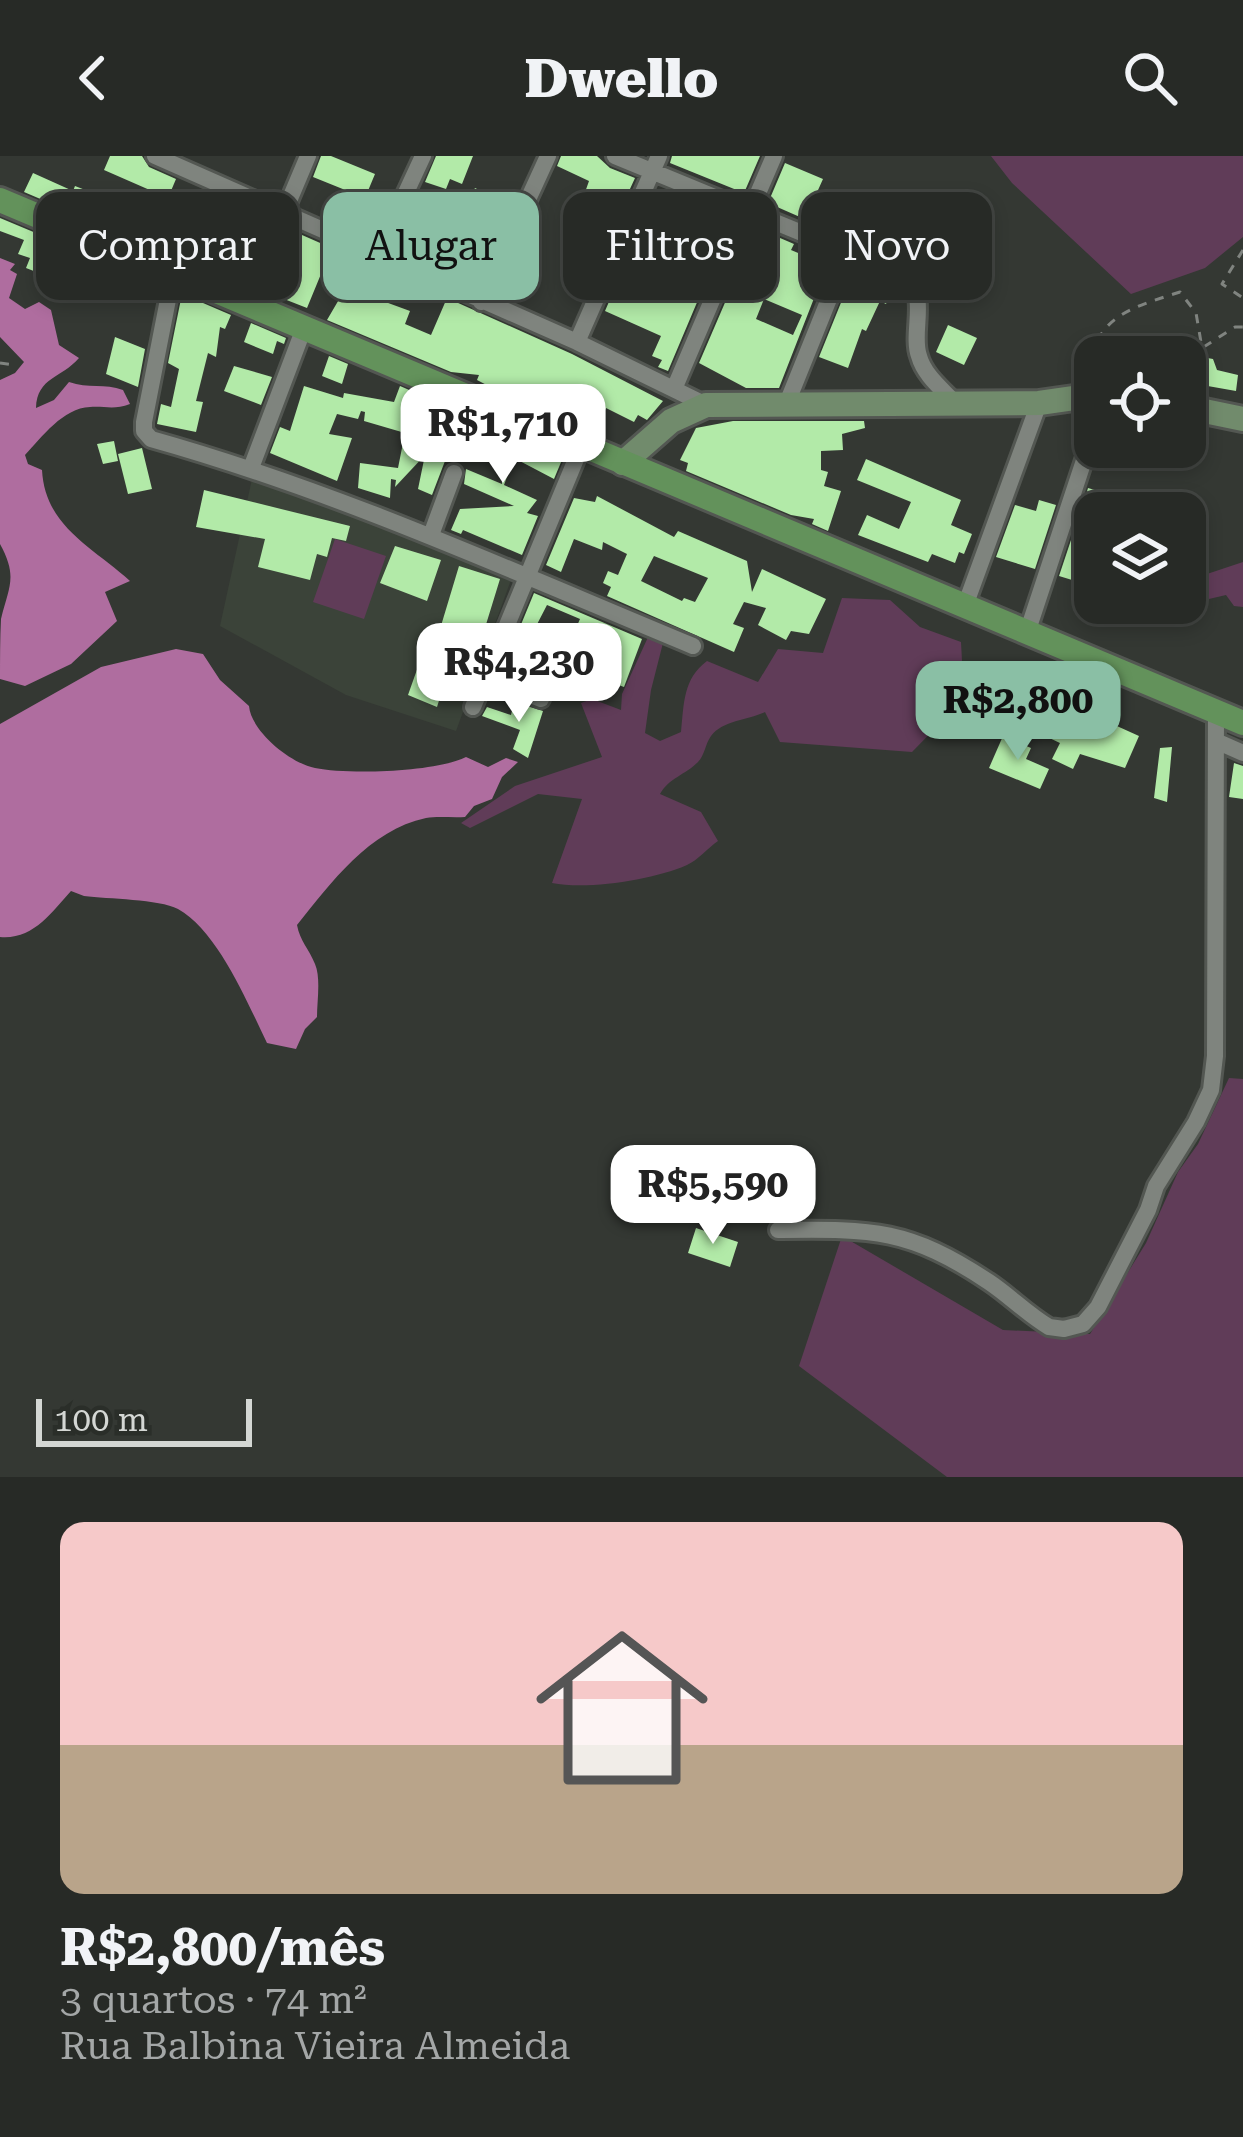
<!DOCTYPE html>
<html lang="pt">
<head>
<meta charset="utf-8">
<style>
	:root { --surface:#272a26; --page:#2f322e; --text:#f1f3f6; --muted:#a4a7a7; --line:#434643; --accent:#8abfa5 }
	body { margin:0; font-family:"Roboto Serif",serif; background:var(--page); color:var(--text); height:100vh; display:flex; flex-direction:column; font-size:45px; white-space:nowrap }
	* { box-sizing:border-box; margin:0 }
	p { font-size:39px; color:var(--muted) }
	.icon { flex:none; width:66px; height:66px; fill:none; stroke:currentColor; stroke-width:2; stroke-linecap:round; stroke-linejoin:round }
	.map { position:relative; height:1321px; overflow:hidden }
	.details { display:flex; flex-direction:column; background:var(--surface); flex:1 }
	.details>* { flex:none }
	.top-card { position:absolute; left:36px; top:36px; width:1173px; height:108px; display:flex; gap:24px }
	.fabs { position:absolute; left:1074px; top:180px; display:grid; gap:24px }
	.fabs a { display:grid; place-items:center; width:132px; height:132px; border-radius:24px; background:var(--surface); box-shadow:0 6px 18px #0003,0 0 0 3px var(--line); font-size:60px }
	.scale { position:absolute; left:36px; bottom:30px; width:216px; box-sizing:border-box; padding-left:12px; border:6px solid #d4d7d4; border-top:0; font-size:33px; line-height:42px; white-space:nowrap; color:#d4d7d4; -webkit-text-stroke:9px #2a2e29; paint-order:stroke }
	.price { position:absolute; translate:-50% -102px; padding:0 27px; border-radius:24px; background:#fff; color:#222; font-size:39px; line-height:78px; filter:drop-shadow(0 3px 6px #0008) }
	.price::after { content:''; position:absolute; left:50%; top:72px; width:36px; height:27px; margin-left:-18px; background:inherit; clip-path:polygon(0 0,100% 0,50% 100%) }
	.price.on { background:var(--accent); color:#111 }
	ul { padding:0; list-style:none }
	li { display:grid; align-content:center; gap:24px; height:636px; padding:0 60px }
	li span { display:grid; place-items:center; height:372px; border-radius:24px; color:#555 }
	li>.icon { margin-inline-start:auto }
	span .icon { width:216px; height:216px; fill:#fffc; stroke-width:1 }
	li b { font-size:51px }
	.tag { padding:0 42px; border-radius:24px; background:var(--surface); box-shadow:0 6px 18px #0003,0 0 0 3px var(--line); font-size:42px; line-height:108px }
	.tag.on { background:var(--accent); color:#111 }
	header { display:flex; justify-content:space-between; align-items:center; height:156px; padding:0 60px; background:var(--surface); font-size:54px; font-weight:800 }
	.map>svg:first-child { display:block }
</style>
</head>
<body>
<header><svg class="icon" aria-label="back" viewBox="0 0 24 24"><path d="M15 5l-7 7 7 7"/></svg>Dwello<svg class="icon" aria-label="search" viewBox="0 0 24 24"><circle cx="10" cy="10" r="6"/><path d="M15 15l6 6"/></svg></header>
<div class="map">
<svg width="1243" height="1321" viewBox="0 0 1243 1321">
	<rect width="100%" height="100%" fill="#343833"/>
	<path fill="#3b4339" d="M252,323L397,375L512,421L456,575L346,539L220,470Z"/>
	<path fill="#603c58" d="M991,0H1243V81L1205,112L1131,138L1012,27Z
		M335,383L386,400L364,463L313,446Z
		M1243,406V451L1234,450L1226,439L1196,446L1195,455L1186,462L1158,447H1185V413H1189L1192,423Z
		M842,442L890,444L920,471L961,486L964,543L912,596L780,586L765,556C748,564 723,564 711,580C705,588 705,599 698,606C685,619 669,622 660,638L701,656L718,685C708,692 698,704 687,709C653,724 588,734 552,727L582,643L538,638L470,672L461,667L515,630L602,601L581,547L592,543L621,554L622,538L649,479L664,483L651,534L645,577L660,585L681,576C684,547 683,523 707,505L758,526L778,493L823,497Z
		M1229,922L1243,923V1321H947L799,1210L842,1080L1003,1174L1090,1178L1146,1087L1178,1016L1198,988Z"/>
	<path fill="#af6d9f" d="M0,102L15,108L10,114L17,118L9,142L25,153L39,146L51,154L59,189L79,202C62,222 37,221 36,252L54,244L69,226C88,233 105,227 123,234L130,248C114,254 106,250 90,251C63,252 42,281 25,299L28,308L42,314C45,371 93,391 130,425L105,436L117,465L71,508L25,530L0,523C0,504 0,482 1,463C9,430 18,421 0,388V224L15,217L24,206L0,181Z
		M176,493L203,498L220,524L249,550C251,575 290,607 315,612C349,619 436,616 466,601L488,611L506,602L518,606L502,621L492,643L474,650L465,661C453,662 438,660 426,662C369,674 331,727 297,769C300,785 309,793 315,808C321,822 317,845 317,861L305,873L296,893L267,887C248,848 218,775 178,753C159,743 108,743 84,740L71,735C51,757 33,784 0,781V568L101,511Z"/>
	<path fill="#b2eaa8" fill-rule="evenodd" d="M110,0H142L149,11L176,23L168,42L104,14Z
		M321,0H331L375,18L365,42L313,21Z
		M436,0H473L462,28L450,23L446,33L425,26Z
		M561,0H597L610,12L635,22L592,116L562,105L567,95L573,97L581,77L587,43L583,42L589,25L557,10Z
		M672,0H760L744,37L670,7Z
		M785,7L823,23L810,52L833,41L855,49L841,79L768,47Z
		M33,17L73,35L75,30L111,44L109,48L133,56L176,70L179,64L201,73L198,80L246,103L239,120L191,96L188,104L178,95L174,100L24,36Z
		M475,32L510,49L500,68L466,51Z
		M656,38L731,68L722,89L683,72L679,83L643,67Z
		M411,55L430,63L419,91L399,83Z
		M0,62L67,90L59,110L49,106L44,119L26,112L30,102L18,98L24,84L0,75Z
		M757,72L794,88L791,94L827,109L779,232H746L699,207L733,128L748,133L755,116L741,110ZM764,143L802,159L793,179L756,163Z
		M871,76L898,88L896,93L903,97L900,103L865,89Z
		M302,79L384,115L376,133L383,136L380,144L410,155L405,168L431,179L447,142L572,198L663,245L647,264L638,259L634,266L606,252L598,271L564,257L562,263L551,258L553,254L521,239L519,244L500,236L477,224L479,219L451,216L327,164L348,128L321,118L307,152L284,143L297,111Z
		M100,104L134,118L125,142L90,130Z
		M681,107L709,118L668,215L658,211L662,204L652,200L661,180L605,155L617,127L666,147Z
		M855,112L894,129L886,148L880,145L866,175L862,173L848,212L819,201Z
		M182,138L231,159L225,173L220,171L216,201L208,197L196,245L203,246L196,276L157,268L161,248L171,251L179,213L168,207Z
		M251,167L286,182L284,188L277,185L273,198L244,186Z
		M948,169L977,182L964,209L936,196Z
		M115,181L145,193L138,231L106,218Z
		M1185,198L1213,203L1217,214L1238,219L1236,235L1185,226Z
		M329,200L348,208L342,228L322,220Z
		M234,210L272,221L261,249L224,235Z
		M304,230L343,242L344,237L394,246L400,230L451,252L440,277L421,269L412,293L445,305L432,339L418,333L425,299L395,331L396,324L391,323L390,342L358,332L360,307L398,312L405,277L364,265L365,256L361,255L358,263L337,258L329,278L352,282L337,325L270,297L280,271L290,275Z
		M467,258L564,299L554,323L514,302L504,329L537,344L527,357L538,360L522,399L463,374L461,378L451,374L460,353L514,350L464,328L466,313L502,328L501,300L460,283Z
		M733,265H864L865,272L842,278L843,294L821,295V314L828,316L824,330L841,335L828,375L812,368L814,363L791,359L686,315L688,307L680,304L696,272Z
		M114,285L118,305L103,308L97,288Z
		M142,292L152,333L128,338L118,298Z
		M866,303L961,344L951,369L972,378L964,398L959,396L955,407L932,398L928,406L858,379L867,359L899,373L911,346L857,324Z
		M1088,332L1122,342L1118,356L1084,346Z
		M204,334L350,370L346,385L332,382L327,401L317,398L310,424L258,411L265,383L196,371Z
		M597,340L674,381L678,375L747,405L752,436L762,413L826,443L809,478L791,475L786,484L758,469L766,452L744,446L733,468L744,472L734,496L607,440L611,431L603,427L608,415L618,419L627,398L603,386L602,394L574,383L561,416L546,409L574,342L595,346ZM654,400L708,422L695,446L684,442L682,445L641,425Z
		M1039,344L1056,349L1035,413L996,401L1015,349L1036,355Z
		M1074,375L1095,381V431L1059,420Z
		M395,390L441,404L427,445L380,427Z
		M459,410L500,423L480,488L459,481L437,551L408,539L425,491L434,493Z
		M534,437L642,483L624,531L610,526L614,514L596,508L602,494L589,483L573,479L580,463L547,449L532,478L547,483L529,523L503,512Z
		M1014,514L1039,525L1025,556L1001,546Z
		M1057,543L1139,580L1125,612L1080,598L1073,613L1052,603L1060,587L1041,578Z
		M514,546L543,555L528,602L513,593L520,574L482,560L487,551L511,559Z
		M1003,580L1031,592L1026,603L1049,613L1040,633L989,612Z
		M1172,591L1167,646L1154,642L1160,592Z
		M1234,607L1243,610V643L1229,641Z
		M696,1072L738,1086L730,1111L688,1097Z"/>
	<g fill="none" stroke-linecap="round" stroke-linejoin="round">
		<g stroke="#535752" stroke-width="22">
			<path id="street" d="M155,0L577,186L706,249
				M615,0L848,96L787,247
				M866,54L848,96C865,103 896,111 909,125C927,143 911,178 919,200C924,219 942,233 954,246
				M377,99L423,0
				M173,118L144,266V275L151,283C337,335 514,416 693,490
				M481,146L548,0
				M245,149L308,0
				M577,186L659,0
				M674,233L774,0
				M251,312L304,172
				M431,379L454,317
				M965,450L1039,247
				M1027,477L1095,271
				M484,521L541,543
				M473,551L581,291
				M1216,585L1243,597
				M778,1074C872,1073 908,1072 989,1126C1010,1140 1027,1158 1049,1171L1064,1173L1083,1168L1098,1151L1148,1054L1156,1030L1196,966L1211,934L1215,900L1216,556"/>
		</g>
		<g stroke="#535752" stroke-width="30">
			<path id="secondary" d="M1185,251L1243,263
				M623,307L671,265L706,249L1039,247L1095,239"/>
		</g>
		<g stroke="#535752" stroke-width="30">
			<path id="primary" d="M0,44L1243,567"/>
		</g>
		<path stroke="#808480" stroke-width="3" stroke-dasharray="9 9" stroke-linecap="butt" d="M1243,94L1222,128L1243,142
			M0,207L15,209
			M1089,219C1093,161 1130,152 1180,136L1196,157L1202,192L1235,171H1243"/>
		<use href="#street" stroke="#7f847e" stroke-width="16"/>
		<use href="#secondary" stroke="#718b6c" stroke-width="24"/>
		<use href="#primary" stroke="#63925b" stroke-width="24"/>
	</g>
</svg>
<div class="fabs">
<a><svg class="icon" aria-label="locate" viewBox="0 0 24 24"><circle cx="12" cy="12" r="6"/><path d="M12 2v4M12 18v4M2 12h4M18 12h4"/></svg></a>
<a><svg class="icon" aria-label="layers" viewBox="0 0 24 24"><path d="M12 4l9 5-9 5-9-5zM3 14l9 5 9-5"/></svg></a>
</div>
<div class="scale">100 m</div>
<b class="price" style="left:503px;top:330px">R$1,710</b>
<b class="price" style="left:519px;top:569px">R$4,230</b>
<b class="price on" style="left:1018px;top:607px">R$2,800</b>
<b class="price" style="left:713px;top:1091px">R$5,590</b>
<div class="top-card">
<a class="tag">Comprar</a>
<a class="tag on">Alugar</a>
<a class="tag">Filtros</a>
<a class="tag">Novo</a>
</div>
</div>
<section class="details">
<ul>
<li><span style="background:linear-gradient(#f6c9c9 60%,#b9a48a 0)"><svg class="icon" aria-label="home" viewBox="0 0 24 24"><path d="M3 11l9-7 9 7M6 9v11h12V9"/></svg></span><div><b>R$2,800/mês</b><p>3 quartos · 74 m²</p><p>Rua Balbina Vieira Almeida</p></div></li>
</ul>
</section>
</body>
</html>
